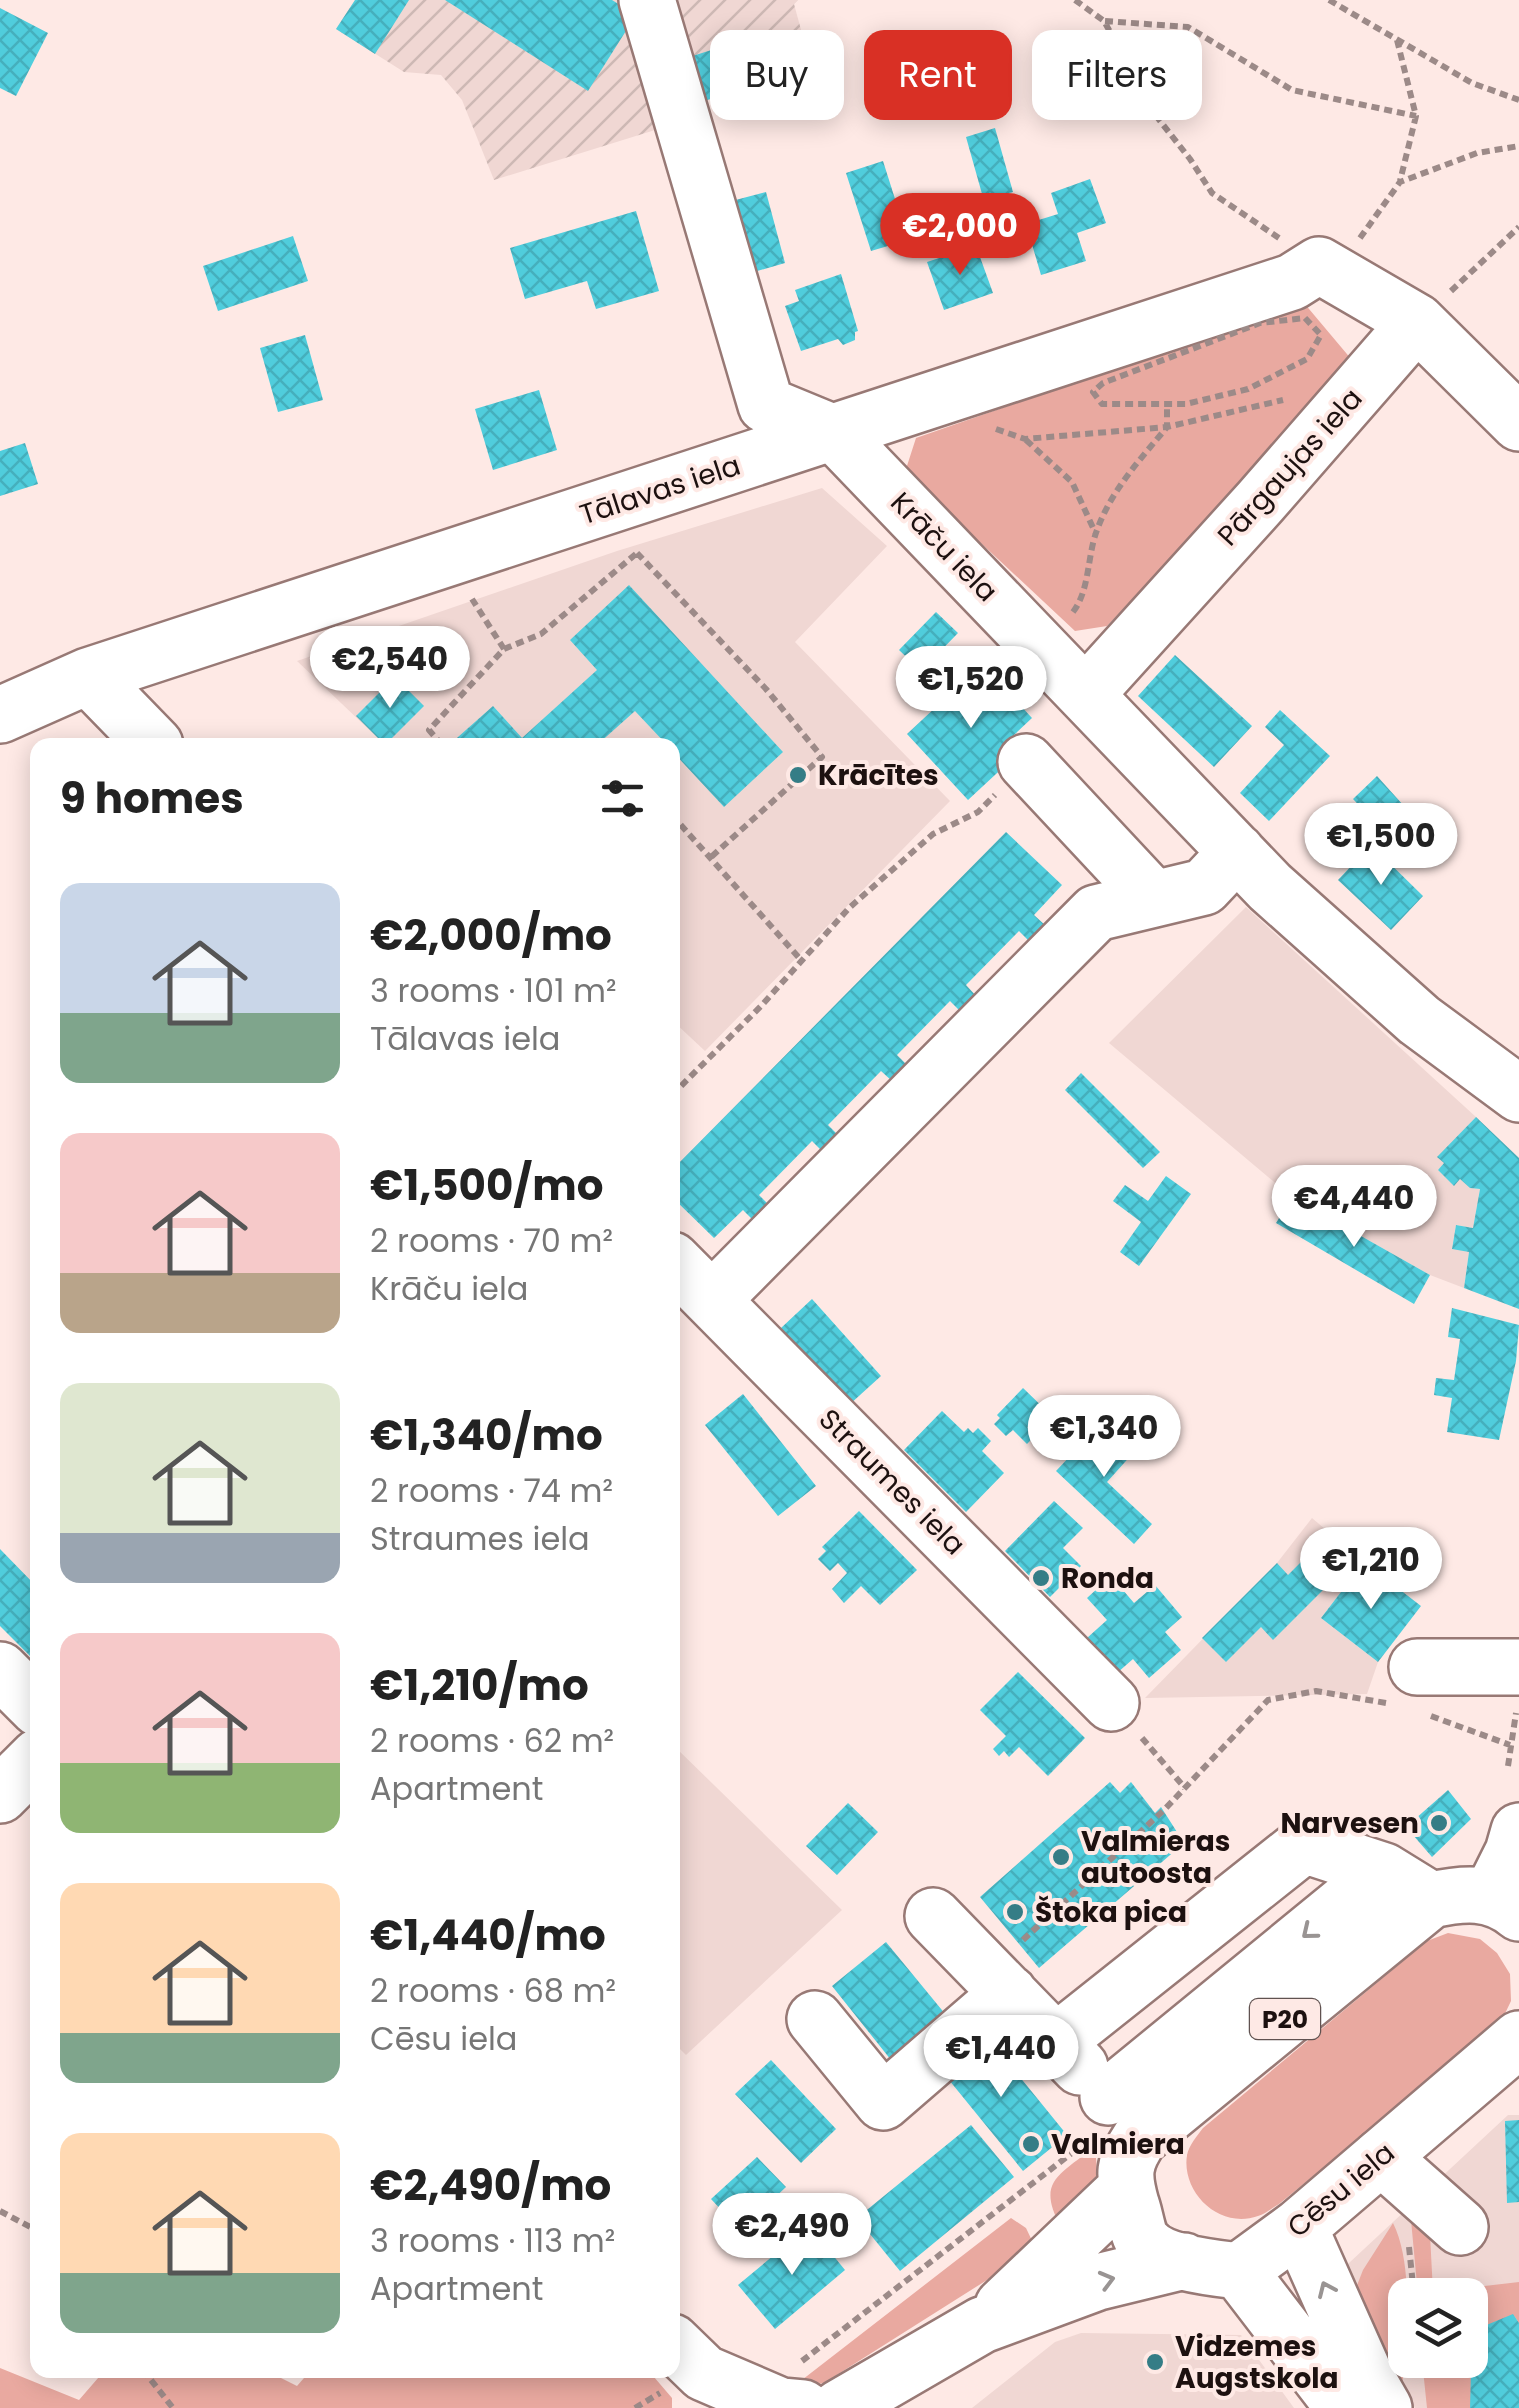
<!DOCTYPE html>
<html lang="en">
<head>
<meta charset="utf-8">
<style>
	:root { --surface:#fff; --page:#f2f2f2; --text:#222; --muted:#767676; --accent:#d93025 }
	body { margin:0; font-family:Poppins,sans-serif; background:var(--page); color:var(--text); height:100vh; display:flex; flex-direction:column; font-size:38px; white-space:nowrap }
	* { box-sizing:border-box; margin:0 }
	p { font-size:32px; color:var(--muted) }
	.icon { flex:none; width:55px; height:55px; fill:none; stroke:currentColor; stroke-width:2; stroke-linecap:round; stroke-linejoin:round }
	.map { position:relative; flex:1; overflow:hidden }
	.sheet { position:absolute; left:30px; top:738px; width:650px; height:1640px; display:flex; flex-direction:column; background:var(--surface); border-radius:20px; box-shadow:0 5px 25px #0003 }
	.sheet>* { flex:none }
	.guide { position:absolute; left:710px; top:30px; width:658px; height:90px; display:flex; gap:20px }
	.controls { position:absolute; left:1388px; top:2278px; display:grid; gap:20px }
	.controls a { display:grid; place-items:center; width:100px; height:100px; border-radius:20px; background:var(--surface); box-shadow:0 5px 25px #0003; font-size:50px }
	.price { position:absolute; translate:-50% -85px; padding:0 22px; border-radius:35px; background:#fff; color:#222; font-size:32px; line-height:65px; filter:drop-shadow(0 2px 5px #0008) }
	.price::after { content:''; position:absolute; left:50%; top:60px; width:30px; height:22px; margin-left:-15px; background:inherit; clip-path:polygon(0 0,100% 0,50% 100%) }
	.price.on { background:var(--accent); color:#fff }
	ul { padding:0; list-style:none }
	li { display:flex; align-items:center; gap:30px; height:250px; padding:0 30px }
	li span { display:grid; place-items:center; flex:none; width:280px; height:200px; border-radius:20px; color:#555 }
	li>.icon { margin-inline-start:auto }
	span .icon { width:120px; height:120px; fill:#fffc; stroke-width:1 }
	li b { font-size:42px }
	h2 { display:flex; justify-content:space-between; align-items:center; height:120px; padding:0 30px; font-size:42px }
	.tag { padding:0 35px; border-radius:20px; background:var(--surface); box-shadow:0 5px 25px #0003; font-size:35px; line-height:90px }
	.tag.on { background:var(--accent); color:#fff }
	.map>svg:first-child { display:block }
</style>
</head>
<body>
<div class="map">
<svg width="1519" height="2408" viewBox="0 0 1519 2408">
	<defs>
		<pattern id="industrial-furrows" width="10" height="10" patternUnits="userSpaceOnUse" patternTransform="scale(2.5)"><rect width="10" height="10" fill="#f0d7d3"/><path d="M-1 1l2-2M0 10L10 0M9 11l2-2" fill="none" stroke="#cdb8b4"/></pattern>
		<pattern id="building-cross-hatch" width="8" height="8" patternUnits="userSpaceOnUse" patternTransform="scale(2.5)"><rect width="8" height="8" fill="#50cddc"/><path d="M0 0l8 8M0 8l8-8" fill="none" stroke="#45afbc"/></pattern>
	</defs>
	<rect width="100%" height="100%" fill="#fee9e5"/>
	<path fill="#f0d7d3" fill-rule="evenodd" d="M822,488L887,546L795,642L950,801L705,1051L673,1021L672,745H385L297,661L617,551Z
		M1246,907L1476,1117L1438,1157L1444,1163L1438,1170L1454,1185L1460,1179L1470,1188L1480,1189L1473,1228L1456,1225L1452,1248L1469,1252L1464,1288L1430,1275L1292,1197L1109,1043Z
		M1312,1518L1364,1562L1321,1618L1378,1662L1367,1694L1145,1698L1277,1563Z
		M673,1745L842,1910L686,2055L672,2041Z
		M1508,2115H1519V2408H1415L1335,2276ZM1405,2295H1470V2360H1405Z
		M1081,2333L1241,2335L1294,2408H972L1055,2342Z"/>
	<path fill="url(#industrial-furrows)" d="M355,0H798L794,4L813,74L782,76L695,104L668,126L494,180L462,100L441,75L404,72L336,29Z"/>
	<path fill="#e9a9a0" d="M1304,303L1357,366L1107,626L1075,631L905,472L916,438Z
		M1448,1933L1480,1939L1497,1953L1510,1974L1511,2001L1500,2024L1279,2204C1272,2208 1265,2214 1258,2216C1220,2230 1181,2193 1187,2155C1189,2145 1197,2136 1203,2128L1427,1941Z
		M1095,2146L1098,2182L1061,2227C1035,2180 1061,2175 1095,2146Z
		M1011,2218L1026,2228L1036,2249L824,2383L801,2387L798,2383Z
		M1411,2220L1430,2234L1433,2292L1519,2282V2323L1513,2314L1470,2408H1427L1422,2360H1470V2295H1418Z
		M1393,2223C1414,2265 1407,2340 1402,2387L1354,2293L1363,2270Z
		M0,2368L79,2400L105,2370H265L297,2386L311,2370H648L672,2398V2408H0Z"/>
	<path fill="url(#building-cross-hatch)" d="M355,0H409L375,54L336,29Z
		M445,0H612L636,15L588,91Z
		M0,8L48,33L16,96L0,88Z
		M768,32L782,76L695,104L680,60Z
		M995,128L1013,192L984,201L966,137Z
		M883,161L908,240L871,251L846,173Z
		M1090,179L1106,223L1077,233L1086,261L1041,275L1026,224L1058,214L1051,193Z
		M766,192L785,263L747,274L728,202Z
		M636,211L659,291L596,309L587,281L525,299L510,248Z
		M293,236L308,281L218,311L203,266Z
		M976,246L993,293L944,310L927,262Z
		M841,274L858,331L855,332V340L843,345L838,339L801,351L785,306L799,301L795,290Z
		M305,335L323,400L278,412L260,348Z
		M539,390L557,450L493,470L475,409Z
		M25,443L38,484L0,496V451Z
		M629,585L783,752L724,807L672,751V745H667L635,711L597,745H449L493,706L522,738L597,670L570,640Z
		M936,612L958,633L921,671L899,650Z
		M1175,655L1252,726L1214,767L1138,696Z
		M982,664L1032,718L999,749L1010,761L968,800L907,734Z
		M395,677L424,706L385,745L356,716Z
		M1280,710L1330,756L1269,821L1240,793L1284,745L1265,727Z
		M1377,776L1404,806L1380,828L1353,799Z
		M1006,832L1062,885L1034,915L1046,926L1030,942L1019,931L966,985L977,997L961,1012L950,1001L897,1055L908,1066L892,1081L881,1071L828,1125L839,1136L823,1152L812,1141L759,1195L769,1205L754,1221L743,1210L714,1238L672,1197V1170Z
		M1371,845L1423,896L1391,930L1338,880Z
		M1081,1073L1160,1152L1143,1168L1065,1090Z
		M1476,1117L1519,1158V1309L1464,1288L1469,1252L1452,1249L1456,1225L1473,1228L1480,1189L1470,1188L1460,1179L1454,1186L1438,1170L1444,1163L1437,1157Z
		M1166,1176L1191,1194L1139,1266L1120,1252L1141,1222L1113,1201L1125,1185L1148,1201Z
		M1292,1197L1430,1275L1414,1304L1276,1223Z
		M812,1299L881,1376L849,1405L781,1328Z
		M1452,1308L1519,1325L1516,1361L1499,1440L1447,1432L1452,1398L1434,1395L1436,1378L1454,1380L1460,1339L1448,1337Z
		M1023,1388L1053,1417L1027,1444L1013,1430L1006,1436L994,1424L1000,1418L997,1415Z
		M743,1394L816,1486L778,1516L705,1425Z
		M942,1411L964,1432L968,1428L973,1433L978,1428L991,1441L982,1451L1004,1473L966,1512L904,1450Z
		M1102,1422L1134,1452L1107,1482L1152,1524L1134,1544L1056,1471Z
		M1054,1501L1083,1528L1063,1548L1081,1566L1050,1597L1005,1551Z
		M859,1511L917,1570L880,1605L861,1586L844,1603L832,1589L847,1573L838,1563L830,1571L818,1559L826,1551L822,1547Z
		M0,1549L38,1588V1664L0,1626Z
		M1302,1561L1327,1586L1273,1640L1261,1627L1226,1662L1202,1638L1277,1563L1288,1575Z
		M1364,1562L1421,1606L1378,1662L1321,1618Z
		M1111,1576L1134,1603L1155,1585L1182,1617L1165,1632L1181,1650L1149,1678L1133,1659L1117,1673L1087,1638L1107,1620L1087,1598Z
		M1018,1672L1085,1738L1048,1776L1019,1747L1009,1757L1004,1751L999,1756L993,1749L1006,1736L980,1710Z
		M1110,1782L1120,1793L1131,1782L1155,1813L1161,1807L1184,1843L1039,1968L980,1897Z
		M1448,1790L1471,1819L1432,1857L1406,1827Z
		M848,1803L878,1832L837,1875L806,1846Z
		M886,1942L946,2015L891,2060L832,1986Z
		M980,2028L1067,2135L1023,2171L936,2064Z
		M771,2060L836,2129L801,2163L735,2094Z
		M1519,2120V2202L1507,2203L1505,2121Z
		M971,2125L1014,2177L900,2271L857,2218Z
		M757,2157L786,2187L740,2230L711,2199Z
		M809,2226L845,2270L775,2329L738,2285Z
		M1513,2314L1519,2323V2408H1470L1472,2331Z"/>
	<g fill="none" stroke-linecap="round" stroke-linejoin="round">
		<g stroke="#987975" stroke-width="60">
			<path id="minor" d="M647,0L766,405L834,433L1270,887L1419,1020L1519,1094
				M1417,322L1519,423
				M88,676L155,745
				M0,715L88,676L1292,282L1319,265L1417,322L1260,502L1086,694
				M1026,762L1154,899
				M672,1260L1111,1703
				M712,1300L1096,913L1204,887L1237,852
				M1417,1667H1519
				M0,1670L38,1708
				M0,1795L38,1757
				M933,1916L1080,2067
				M815,2019L883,2102L1009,1993
				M1056,2042L1304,1845L1384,1871L1431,1900
				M1108,2097L1384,1871
				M1381,2157L1460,2227
				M672,2342L704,2373L781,2406L803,2408"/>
		</g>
		<g stroke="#987975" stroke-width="60">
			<path id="major" d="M1491,1896L1513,1852L1519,1831
				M1519,1913C1492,1890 1463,1893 1431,1900L1140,2138C1123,2163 1123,2175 1131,2204C1135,2214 1137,2233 1143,2241C1160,2263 1214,2268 1239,2271L1299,2227L1519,2039
				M1299,2227L1365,2375L1384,2408
				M1239,2271L1344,2408
				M1003,2306L1127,2188
				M839,2408L982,2325L1098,2282L1184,2261"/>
		</g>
		<path stroke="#9c8a88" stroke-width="6" stroke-dasharray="8 5" stroke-linecap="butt" d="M1075,0L1104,21L1157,117L1190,159L1212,193L1279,238
			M1329,0L1472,83L1519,100
			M1105,21L1188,27L1292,90L1416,116
			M1397,40L1416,116L1400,181
			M1360,238L1400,182L1477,153L1519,146
			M1451,291L1519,227
			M1305,318L1321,335L1307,359L1248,389L1186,404H1102L1093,392L1103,383L1260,323Z
			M996,429L1025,439L1167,427L1283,400
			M1026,440L1072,482L1095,532
			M637,553L766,689L822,757L710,858
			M1073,612C1090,590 1087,556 1097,530C1112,489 1140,460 1167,427V404
			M504,649L541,634L637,553L636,550
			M442,745L429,730L504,649L472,599
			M672,815L802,961
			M672,1095L762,1005L849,908L933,834L978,812L995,795
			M1431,1716L1510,1745
			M1142,1738L1185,1788
			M1508,1766L1516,1713
			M1023,1940L1164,1810L1268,1700L1316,1691L1386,1703
			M0,2211L38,2231
			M1409,2247L1414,2295
			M802,2361L1081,2146
			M143,2370L173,2408
			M635,2408L660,2393"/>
		<use href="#minor" stroke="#fff" stroke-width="55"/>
		<use href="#major" stroke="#fff" stroke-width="55"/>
	</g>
	<defs><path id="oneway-chevron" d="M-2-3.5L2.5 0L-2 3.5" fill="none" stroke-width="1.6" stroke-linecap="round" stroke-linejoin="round" transform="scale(2.5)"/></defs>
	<g stroke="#999493">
		<use href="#oneway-chevron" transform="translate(1309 1932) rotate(141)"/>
		<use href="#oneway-chevron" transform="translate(1107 2280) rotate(-15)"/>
		<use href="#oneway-chevron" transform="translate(1326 2289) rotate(-114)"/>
	</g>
	<g fill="#357d86" stroke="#fee9e5" stroke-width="4">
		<circle cx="798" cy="775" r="10"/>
		<circle cx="1041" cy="1578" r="10"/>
		<circle cx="1439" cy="1823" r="10"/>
		<circle cx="1061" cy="1857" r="10"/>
		<circle cx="1015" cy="1912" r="10"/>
		<circle cx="1031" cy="2144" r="10"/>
		<circle cx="1155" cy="2362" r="10"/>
	</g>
	<g text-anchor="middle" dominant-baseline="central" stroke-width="8" stroke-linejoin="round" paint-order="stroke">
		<rect fill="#fee9e5" stroke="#605250" stroke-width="2.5" x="1250" y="1999" width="70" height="40" rx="8"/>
		<g font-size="25" font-weight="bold" fill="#1d1110">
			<text x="1285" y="2019">P20</text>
		</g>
		<g font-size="28" fill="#1d1110" stroke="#fee9e5">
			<text transform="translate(1290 467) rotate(-48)">Pārgaujas iela</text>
			<text transform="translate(660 490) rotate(-18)">Tālavas iela</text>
			<text transform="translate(944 547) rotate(46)">Krāču iela</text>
			<text transform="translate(892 1482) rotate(45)">Straumes iela</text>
			<text transform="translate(1341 2190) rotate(-40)">Cēsu iela</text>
		</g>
		<g font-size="28" font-weight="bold" fill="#1d1110" stroke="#fee9e5" text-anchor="start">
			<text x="818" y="775">Krācītes</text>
			<text x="1061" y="1578">Ronda</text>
			<text x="1419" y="1823" text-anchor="end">Narvesen</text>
			<text x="1081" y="1841">Valmieras<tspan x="1081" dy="32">autoosta</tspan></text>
			<text x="1035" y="1912">Štoka pica</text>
			<text x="1051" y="2144">Valmiera</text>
			<text x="1175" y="2346">Vidzemes<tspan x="1175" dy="32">Augstskola</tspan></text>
		</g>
	</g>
</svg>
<div class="controls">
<a><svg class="icon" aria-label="layers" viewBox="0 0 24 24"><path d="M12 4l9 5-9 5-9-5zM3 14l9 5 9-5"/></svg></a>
</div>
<b class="price on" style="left:960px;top:278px">€2,000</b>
<b class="price" style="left:390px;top:711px">€2,540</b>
<b class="price" style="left:971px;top:731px">€1,520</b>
<b class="price" style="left:1381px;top:888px">€1,500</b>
<b class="price" style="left:1354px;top:1250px">€4,440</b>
<b class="price" style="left:1104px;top:1480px">€1,340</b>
<b class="price" style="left:1371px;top:1612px">€1,210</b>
<b class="price" style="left:1001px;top:2100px">€1,440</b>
<b class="price" style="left:792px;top:2278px">€2,490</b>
<div class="guide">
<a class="tag">Buy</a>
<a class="tag on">Rent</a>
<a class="tag">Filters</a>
</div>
<section class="sheet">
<h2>9 homes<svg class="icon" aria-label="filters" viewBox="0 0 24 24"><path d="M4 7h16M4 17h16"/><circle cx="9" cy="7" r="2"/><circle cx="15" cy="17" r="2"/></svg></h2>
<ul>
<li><span style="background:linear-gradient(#c9d6e8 65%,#7fa58c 0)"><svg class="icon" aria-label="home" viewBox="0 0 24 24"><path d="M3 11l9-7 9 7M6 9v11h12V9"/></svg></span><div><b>€2,000/mo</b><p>3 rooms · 101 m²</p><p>Tālavas iela</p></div></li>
<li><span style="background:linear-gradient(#f6c9c9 70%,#b9a48a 0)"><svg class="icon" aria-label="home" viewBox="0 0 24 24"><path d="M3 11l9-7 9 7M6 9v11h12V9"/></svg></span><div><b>€1,500/mo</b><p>2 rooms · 70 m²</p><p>Krāču iela</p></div></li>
<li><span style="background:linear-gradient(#dfe7d0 75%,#9aa5b1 0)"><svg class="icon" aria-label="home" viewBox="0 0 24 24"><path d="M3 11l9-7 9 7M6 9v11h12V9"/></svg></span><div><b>€1,340/mo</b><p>2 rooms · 74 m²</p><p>Straumes iela</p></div></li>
<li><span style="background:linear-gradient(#f6c9c9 65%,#8fb573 0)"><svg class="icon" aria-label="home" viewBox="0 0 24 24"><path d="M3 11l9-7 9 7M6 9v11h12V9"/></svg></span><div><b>€1,210/mo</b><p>2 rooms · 62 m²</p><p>Apartment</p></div></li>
<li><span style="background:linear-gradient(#ffd9b3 75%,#7fa58c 0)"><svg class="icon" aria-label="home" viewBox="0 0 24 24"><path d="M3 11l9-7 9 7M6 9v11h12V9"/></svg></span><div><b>€1,440/mo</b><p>2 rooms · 68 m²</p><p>Cēsu iela</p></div></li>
<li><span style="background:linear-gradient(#ffd9b3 70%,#7fa58c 0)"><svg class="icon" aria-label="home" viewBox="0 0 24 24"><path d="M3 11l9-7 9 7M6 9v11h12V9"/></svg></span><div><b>€2,490/mo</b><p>3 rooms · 113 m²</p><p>Apartment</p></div></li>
</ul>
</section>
</div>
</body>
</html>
